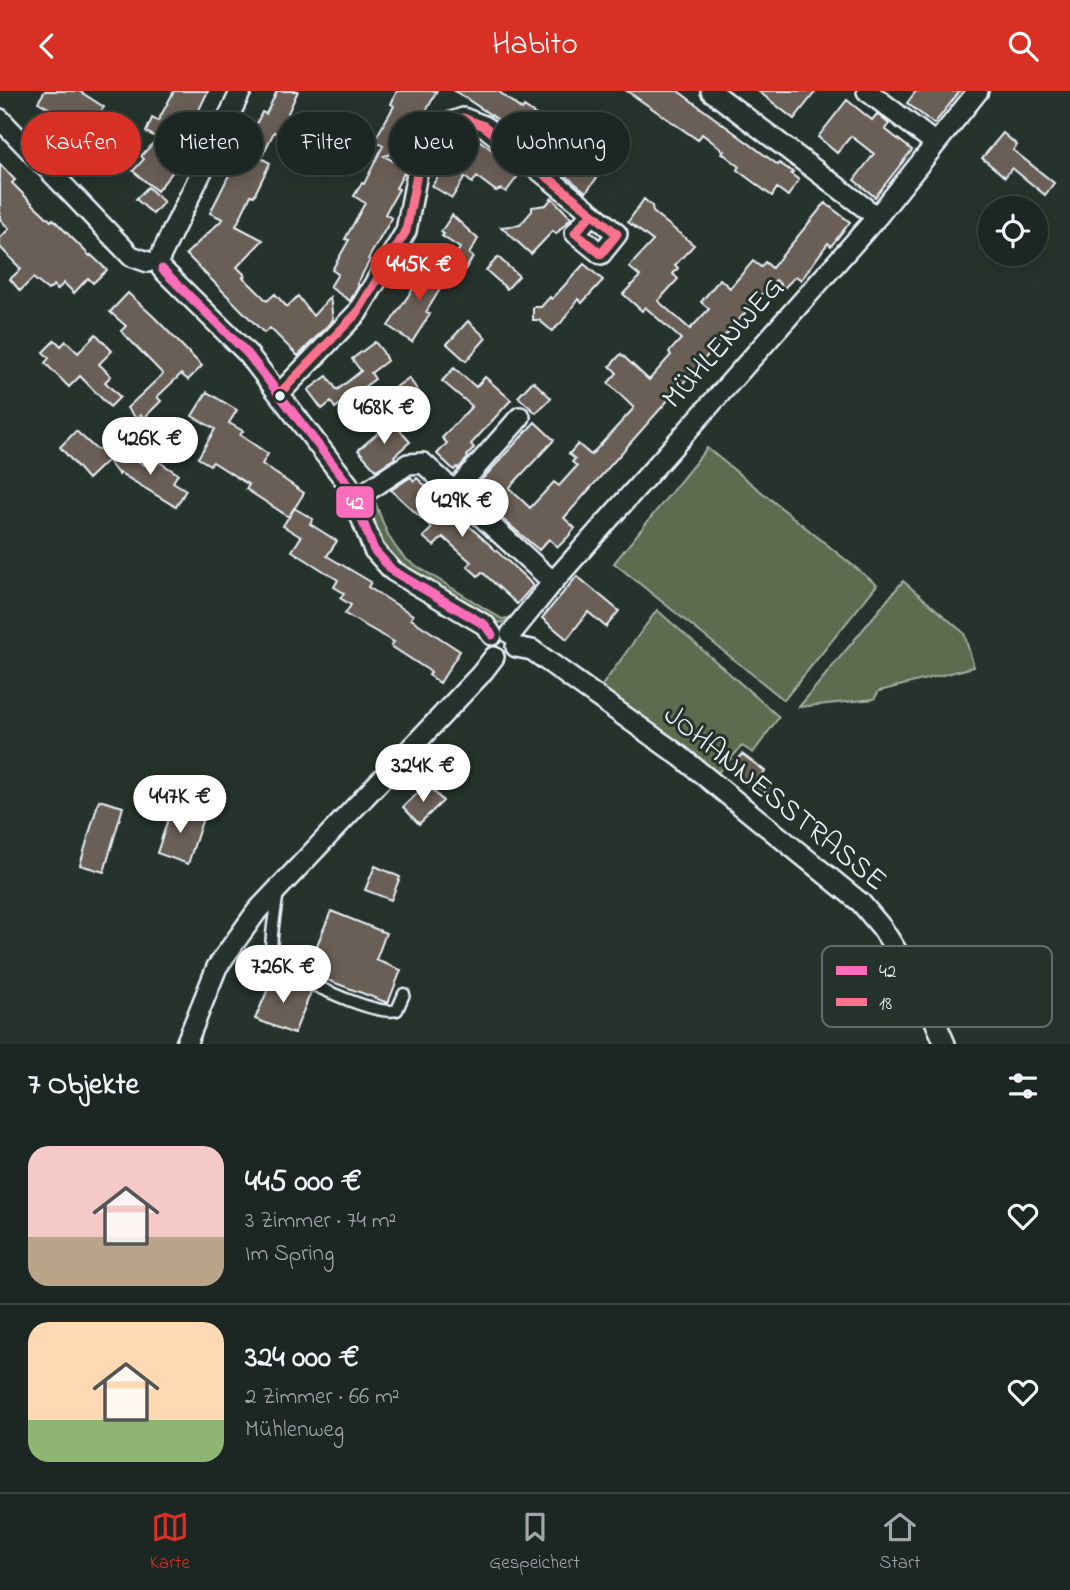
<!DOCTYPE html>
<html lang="de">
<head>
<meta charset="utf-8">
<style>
	:root { --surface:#1c2622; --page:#29322f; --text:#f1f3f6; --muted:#a0a5a5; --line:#3a4340; --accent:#d93025 }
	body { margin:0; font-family:"Indie Flower",sans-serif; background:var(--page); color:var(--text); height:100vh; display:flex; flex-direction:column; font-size:26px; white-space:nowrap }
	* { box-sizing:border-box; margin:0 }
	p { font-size:23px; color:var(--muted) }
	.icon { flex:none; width:38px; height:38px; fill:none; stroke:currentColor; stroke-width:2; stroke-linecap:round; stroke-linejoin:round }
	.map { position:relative; height:953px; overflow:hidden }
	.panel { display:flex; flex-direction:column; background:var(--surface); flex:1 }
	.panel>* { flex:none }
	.top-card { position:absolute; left:21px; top:21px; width:700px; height:63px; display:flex; gap:14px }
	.controls { position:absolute; left:978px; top:105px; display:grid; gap:14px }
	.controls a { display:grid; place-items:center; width:70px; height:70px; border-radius:50%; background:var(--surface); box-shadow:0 4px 18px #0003,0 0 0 2px var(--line); font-size:35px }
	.price { position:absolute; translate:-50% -60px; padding:0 16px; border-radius:24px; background:#fff; color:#222; font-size:23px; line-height:46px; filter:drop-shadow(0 2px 4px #0008) }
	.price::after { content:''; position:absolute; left:50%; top:42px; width:21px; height:16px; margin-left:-10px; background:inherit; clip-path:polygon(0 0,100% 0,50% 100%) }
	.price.active { background:var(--accent); color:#fff }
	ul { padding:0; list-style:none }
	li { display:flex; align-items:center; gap:21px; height:175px; padding:0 28px }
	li+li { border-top:2px solid var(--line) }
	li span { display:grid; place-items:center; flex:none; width:196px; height:140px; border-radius:21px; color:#555 }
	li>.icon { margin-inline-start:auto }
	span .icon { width:84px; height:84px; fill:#fffc; stroke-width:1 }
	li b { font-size:30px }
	h2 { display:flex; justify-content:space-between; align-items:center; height:84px; padding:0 28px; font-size:30px }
	.pill { padding:0 24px; border-radius:32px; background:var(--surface); box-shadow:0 4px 18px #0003,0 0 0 2px var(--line); font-size:24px; line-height:63px }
	.pill.active { background:var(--accent); color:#fff }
	header { display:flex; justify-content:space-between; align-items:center; height:91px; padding:0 28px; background:var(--accent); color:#fff; font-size:32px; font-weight:600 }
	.tab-bar { display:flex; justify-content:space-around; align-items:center; height:98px; border-top:2px solid var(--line); background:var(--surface); font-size:19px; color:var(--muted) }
	.tab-bar a { display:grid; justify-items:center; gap:4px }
	.tab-bar .active { color:var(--accent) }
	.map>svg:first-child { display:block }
</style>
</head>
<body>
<header><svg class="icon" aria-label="back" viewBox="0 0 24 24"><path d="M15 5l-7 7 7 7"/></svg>Habito<svg class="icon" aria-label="search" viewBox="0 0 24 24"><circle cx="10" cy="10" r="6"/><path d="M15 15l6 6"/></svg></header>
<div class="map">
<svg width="1070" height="953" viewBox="0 0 1070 953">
	<rect width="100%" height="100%" fill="#26332d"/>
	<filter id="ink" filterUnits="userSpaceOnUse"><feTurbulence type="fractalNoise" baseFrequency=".0143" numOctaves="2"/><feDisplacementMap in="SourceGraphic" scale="14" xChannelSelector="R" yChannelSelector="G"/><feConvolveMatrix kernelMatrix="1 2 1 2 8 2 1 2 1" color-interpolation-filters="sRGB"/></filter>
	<g filter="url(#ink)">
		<path fill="#5b6c4f" stroke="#a2aea4" stroke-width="2" d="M707,357L877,494L784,609L614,472Z
			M373,405C382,429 388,452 407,469L502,528L509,527L505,531L499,532L426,493L386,463L366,414Z
			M903,490L964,542L974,576L879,600L874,608L799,616Z
			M657,519L779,626L753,662L742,655L714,686L598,600Z"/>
		<path fill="#6b5f56" stroke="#e8f1f8" stroke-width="2" d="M45,0H79L104,16L95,28L90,24L82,36L38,11Z
			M174,0H208L181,57L186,60L180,72L157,100L133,80L144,68L141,65L158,47L146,41L152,27L158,30Z
			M277,0H298L288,22L282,45L274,41L261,67L270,72L254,105L251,104L236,135L263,149L237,176L245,184L243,186L267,210L275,203L287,216L298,205L313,225L330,206L333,229L298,265L270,237L264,242L186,163L223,128L210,122L231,80L226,77L237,55L244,59L262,21L266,23Z
			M397,0H437L417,37L419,38L409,58L384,65L406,77L405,80L396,97L399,98L385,123L392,127L368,168L370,169L357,193L359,194L350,210L330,196L338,183L332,179L349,149L345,148L365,112L354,105L362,92L364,93L383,55L374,50L394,15L391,13Z
			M455,0H498L522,19L524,16L557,38L558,36L606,75L586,101L567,86L568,84L539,62L542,58Z
			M627,0H678L778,74L779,72L793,81L791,83L799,89L788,105L777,97L772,105L737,79L739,75L722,62L724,60L702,43L698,49Z
			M758,0H816L794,28Z
			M916,0H960L934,33L907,12Z
			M847,9L872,29L877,23L889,33L885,38L912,59L875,106L854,89L874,63L851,45L837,62L818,46Z
			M463,40L471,43L521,81L506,101L501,98L496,100L477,86L472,92L465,86L452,107L432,95L444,76L447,60L442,57L451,44Z
			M1003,42L1017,54L1013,59L1054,92L1045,104L1012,77L1005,86L982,67Z
			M0,73L15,89L12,92L33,113L51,130L53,128L90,165L91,164L107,179L93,192L88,187L74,202L64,192L57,199L54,194L48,199L33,187L20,200L10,188L21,178L0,156V147L9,138L0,128Z
			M148,96L164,111L153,123L136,108Z
			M552,107L571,127L556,143L553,140L531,163L501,136L520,134L532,120V116L546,114Z
			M644,108L652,115L653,121L694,154L675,174L678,177L673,183L678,188L658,210L690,238L709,218L701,211L720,188L730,197L753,170L761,176L765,171L772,177L825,112L850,131L831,155L828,152L801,189L796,185L784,197L776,189L760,205L564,427L575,437L567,447L558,456L549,448L539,459L499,425L492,417L496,412L477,394L535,331L554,349L509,397L530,417L554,391L559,395L577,375L572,371L575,368L569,363L578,353L591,364L634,317L608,292L617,282L610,275L621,263L649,289L671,264L669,261L681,248L645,216L642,220L623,203L640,185L629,176L653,150L628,131Z
			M452,124L478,148L469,163L473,166L461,185L448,176L460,157L442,145L444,143L441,141Z
			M498,166L519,185L507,198L486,179Z
			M435,172L450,182L426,221L430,223L412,251L388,235L429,174L432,177Z
			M584,173L603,189L582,212L578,208L561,232L552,240L539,229H533V216H541L550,206L552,208Z
			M128,202L154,226L202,275L188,289L181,283L157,306L161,310L144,327L141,324L137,328L127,317L163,283L121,240L126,235L110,221Z
			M468,230L486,247L466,270L447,253Z
			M96,243L112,260L99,273L111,285L105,291L120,306L110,316L80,285L69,296L45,272L49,267L43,261L55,249L61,255L66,250L78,262Z
			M375,251L383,261L387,270L371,282L375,288L335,317L331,311L322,318L308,299L327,285L337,299L361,280L352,268Z
			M454,277L476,296L485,286L511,309L471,353L474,357L467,365L468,367L458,378L457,376L454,379L437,363L447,352L442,347L472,315L442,290Z
			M409,287L423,307L403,321L389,301Z
			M533,290L551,307L536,322L518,306Z
			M207,301L237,319L229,332L243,340L240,344L268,363L262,373L304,402L289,426L246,398L249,394L213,371L210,374L198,367L215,338L192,325Z
			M392,330L410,351L394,365L395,367L376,379L358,359Z
			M76,340L97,359L100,357L110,367L88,388L60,356Z
			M117,361L121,365L125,361L144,374L150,365L178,383L173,391L186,399L176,416L120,382L119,384L108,370Z
			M411,386L414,390L417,387L527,488L533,495L517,513L482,481L478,485L467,475L471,471L443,446L434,455L423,446L432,437L391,399Z
			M294,417L313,428L310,433L337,450L327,465L371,491L368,496L413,524L411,528L460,560L440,592L429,584L431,581L391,555L394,551L345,523L351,514L340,507L344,502L334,496L338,489L292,460L301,446L283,435Z
			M577,485L619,520L606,536L588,521L567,548L542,527Z
			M742,663L765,680L761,685L771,693L763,704L729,679Z
			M427,693L443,710L419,733L403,716Z
			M99,709L123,716L104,781L80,774Z
			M172,716L203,727L188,773L157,762Z
			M375,775L400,786L391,809L365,799Z
			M331,820L386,842L376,869L401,879L388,912L306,881Z
			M274,884L311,901L294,943L255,928Z"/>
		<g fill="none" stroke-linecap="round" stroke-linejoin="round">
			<g stroke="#e8f1f8" stroke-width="15">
				<path id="service" d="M278,800C276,818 266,862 275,876C300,887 374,926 397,919L404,903"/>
			</g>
			<g stroke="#e8f1f8" stroke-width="24">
				<path id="minor" d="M711,0L877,126
					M867,0L935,52
					M0,28L131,165L148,171
					M160,166L241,0
					M162,178L248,263L348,393L374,459L393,480L485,534L492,544
					M279,303L357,222L406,140L421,62L437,36L463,27L484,35L592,122L575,142L601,163L617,143L592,122
					M455,400L520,326
					M355,408L408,373L423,372L553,491
					M511,543L553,491L877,126L978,0
					M516,556L532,559L680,665L861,812L882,837L923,902L945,953
					M186,953L217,876L257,820L481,583L494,566"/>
			</g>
			<use href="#service" stroke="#26332d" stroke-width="10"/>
			<use href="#minor" stroke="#26332d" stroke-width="19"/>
			<g stroke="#26332d" stroke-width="14">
				<path id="bus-1" d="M162,178L248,263L348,393L374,459L393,480L485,534L492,544"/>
			</g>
			<g stroke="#26332d" stroke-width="14">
				<path id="bus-2" d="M279,303L357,222L406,140L421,62L437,36L463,27L484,35L592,122L575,142L601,163L617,143L592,122"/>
			</g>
			<use href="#bus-1" stroke="#fb6dba" stroke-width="9"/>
			<use href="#bus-2" stroke="#fc738d" stroke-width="9"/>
		</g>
	</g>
	<circle fill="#e8f1f8" stroke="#26332d" stroke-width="2.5" cx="280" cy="305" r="6"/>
	<g text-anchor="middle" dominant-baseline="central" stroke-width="6" stroke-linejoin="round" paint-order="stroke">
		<g font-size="30" fill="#e8f1f8" stroke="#26332d">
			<text transform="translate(724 253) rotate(-48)">MÜHLENWEG</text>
			<text transform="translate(774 708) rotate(39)">JOHANNESSTRASSE</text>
		</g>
	</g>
	<rect x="822" y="855" width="230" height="81" rx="10" fill="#26332d" stroke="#606c6a" stroke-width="2"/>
	<rect x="836" y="875" width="31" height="9" fill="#fb6dba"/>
	<rect x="836" y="907" width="31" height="8" fill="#fc738d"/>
	<g font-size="19" fill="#e8f1f8">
		<text x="879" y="886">42</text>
		<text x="879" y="918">18</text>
	</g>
	<rect stroke="#26332d" stroke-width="2.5" x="335" y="394" width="40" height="34" rx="7" fill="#fb6dba"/>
	<g font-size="19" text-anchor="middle" font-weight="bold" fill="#fff">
		<text x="355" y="418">42</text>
	</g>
</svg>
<div class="controls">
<a><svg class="icon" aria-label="locate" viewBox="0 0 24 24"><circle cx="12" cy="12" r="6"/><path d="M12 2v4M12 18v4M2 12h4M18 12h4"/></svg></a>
</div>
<b class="price active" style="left:419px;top:212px">445K €</b>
<b class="price" style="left:384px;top:355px">468K €</b>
<b class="price" style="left:150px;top:386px">426K €</b>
<b class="price" style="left:462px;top:448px">429K €</b>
<b class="price" style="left:423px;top:713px">324K €</b>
<b class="price" style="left:180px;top:744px">447K €</b>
<b class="price" style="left:283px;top:914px">726K €</b>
<div class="top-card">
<a class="pill active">Kaufen</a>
<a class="pill">Mieten</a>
<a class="pill">Filter</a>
<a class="pill">Neu</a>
<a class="pill">Wohnung</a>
</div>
</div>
<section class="panel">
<h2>7 Objekte<svg class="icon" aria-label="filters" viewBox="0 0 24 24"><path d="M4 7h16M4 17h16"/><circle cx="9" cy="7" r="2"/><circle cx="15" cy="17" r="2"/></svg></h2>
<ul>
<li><span style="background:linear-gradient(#f6c9c9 65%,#b9a48a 0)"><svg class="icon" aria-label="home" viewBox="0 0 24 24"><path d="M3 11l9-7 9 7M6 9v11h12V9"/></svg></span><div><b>445 000 €</b><p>3 Zimmer · 74 m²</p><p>Im Spring</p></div><svg class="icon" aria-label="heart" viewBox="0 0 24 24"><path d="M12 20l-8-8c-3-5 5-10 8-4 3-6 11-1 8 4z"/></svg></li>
<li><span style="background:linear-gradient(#ffd9b3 70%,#8fb573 0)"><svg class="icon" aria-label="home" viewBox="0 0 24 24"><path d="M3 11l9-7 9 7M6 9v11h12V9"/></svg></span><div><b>324 000 €</b><p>2 Zimmer · 66 m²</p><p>Mühlenweg</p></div><svg class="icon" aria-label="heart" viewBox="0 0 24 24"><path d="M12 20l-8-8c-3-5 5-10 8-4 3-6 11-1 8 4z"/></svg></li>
</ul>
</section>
<nav class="tab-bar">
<a class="active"><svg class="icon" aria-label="map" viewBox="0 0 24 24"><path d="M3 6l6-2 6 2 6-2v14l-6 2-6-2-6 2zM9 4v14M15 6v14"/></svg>Karte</a>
<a><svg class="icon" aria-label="saved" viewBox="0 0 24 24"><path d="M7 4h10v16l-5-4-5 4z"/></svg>Gespeichert</a>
<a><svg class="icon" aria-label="home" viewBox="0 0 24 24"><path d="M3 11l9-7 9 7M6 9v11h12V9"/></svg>Start</a>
</nav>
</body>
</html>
